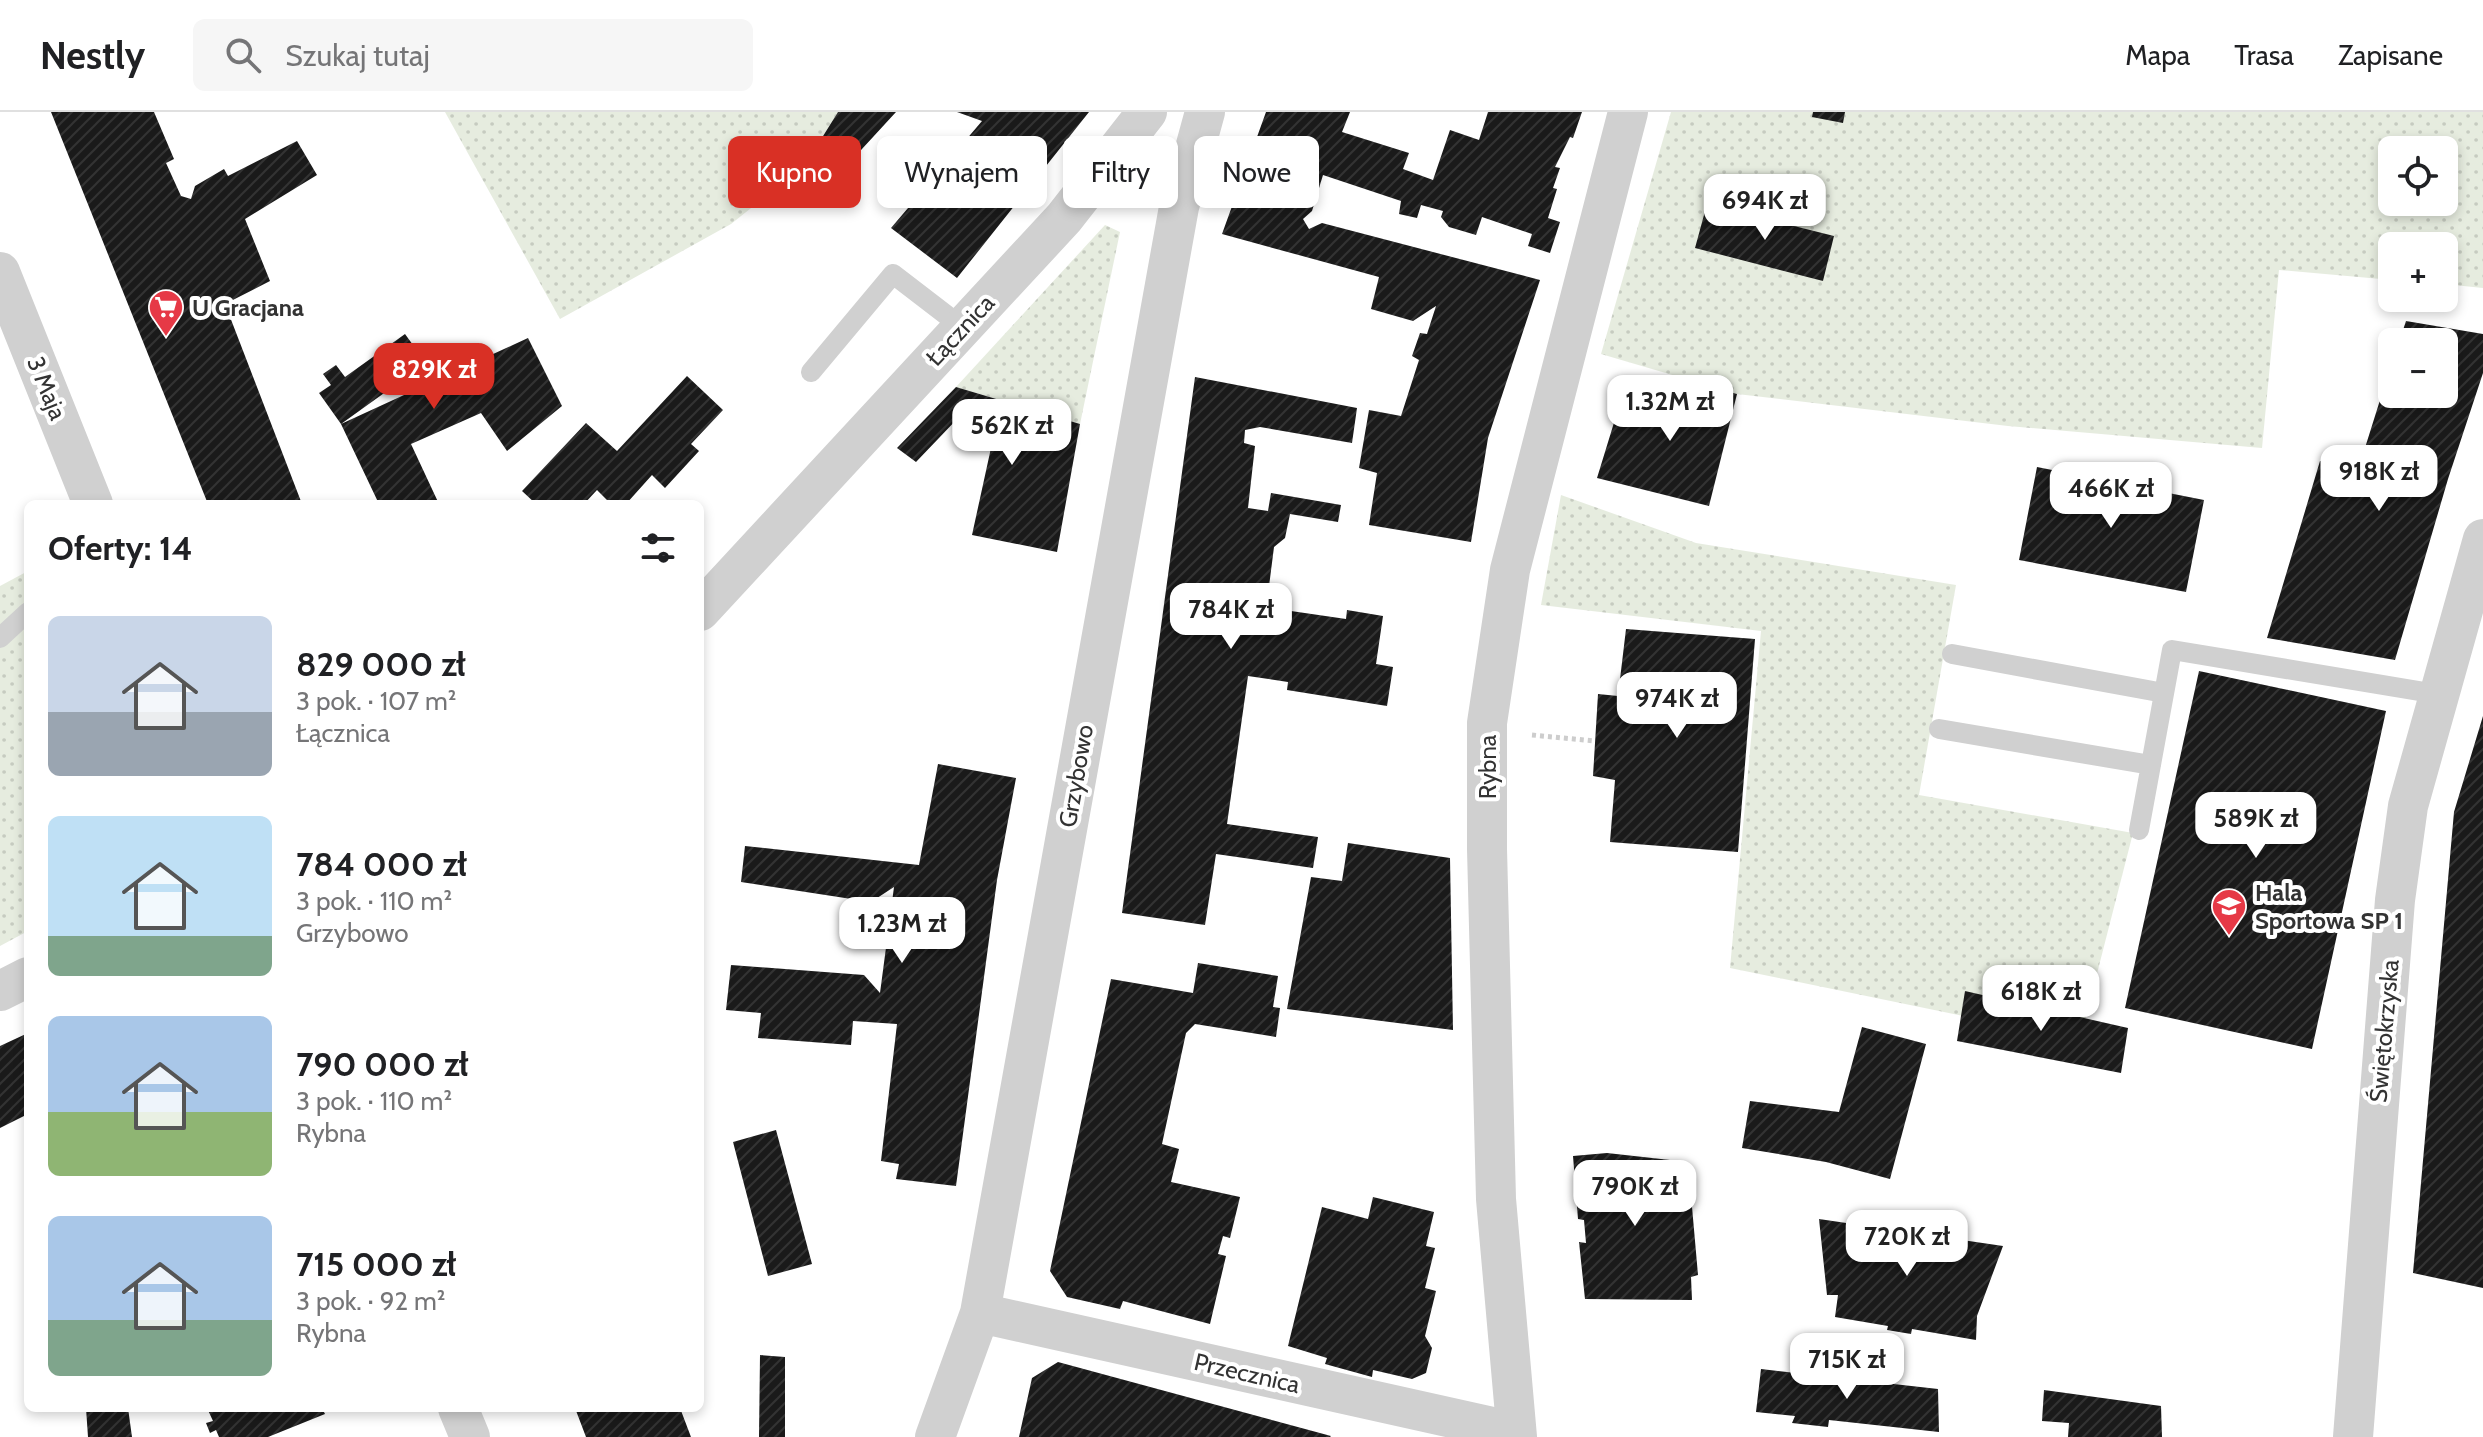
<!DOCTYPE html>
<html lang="pl">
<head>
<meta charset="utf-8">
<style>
	:root { --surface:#fff; --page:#f6f6f6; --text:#202124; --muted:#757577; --line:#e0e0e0; --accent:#d93025 }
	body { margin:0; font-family:Cabin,sans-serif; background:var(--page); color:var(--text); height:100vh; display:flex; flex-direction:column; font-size:30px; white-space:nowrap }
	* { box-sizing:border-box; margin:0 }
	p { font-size:26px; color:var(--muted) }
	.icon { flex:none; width:44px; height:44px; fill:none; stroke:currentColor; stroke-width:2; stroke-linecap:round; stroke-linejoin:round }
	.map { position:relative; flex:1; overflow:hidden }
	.drawer { position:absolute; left:24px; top:388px; width:680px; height:912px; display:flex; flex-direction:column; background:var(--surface); border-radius:12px; box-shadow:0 4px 12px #0003 }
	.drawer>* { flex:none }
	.guide { position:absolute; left:728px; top:24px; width:760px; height:72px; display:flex; gap:16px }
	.buttons { position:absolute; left:2378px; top:24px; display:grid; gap:16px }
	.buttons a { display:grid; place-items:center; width:80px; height:80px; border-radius:12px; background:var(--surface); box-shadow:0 4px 12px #0003; font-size:40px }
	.price { position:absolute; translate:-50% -68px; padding:0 18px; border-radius:16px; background:#fff; color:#222; font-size:26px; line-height:52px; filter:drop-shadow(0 2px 4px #0008) }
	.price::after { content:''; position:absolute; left:50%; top:48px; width:24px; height:18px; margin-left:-12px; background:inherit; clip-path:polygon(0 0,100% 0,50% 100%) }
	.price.current { background:var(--accent); color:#fff }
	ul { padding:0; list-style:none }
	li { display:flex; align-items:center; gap:24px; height:200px; padding:0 24px }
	li span { display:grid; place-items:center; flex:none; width:224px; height:160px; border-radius:12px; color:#555 }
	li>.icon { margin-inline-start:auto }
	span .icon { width:96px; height:96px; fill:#fffc; stroke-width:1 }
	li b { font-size:34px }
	h2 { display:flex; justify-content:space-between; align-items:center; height:96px; padding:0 24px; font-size:34px }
	.chip { padding:0 28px; border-radius:12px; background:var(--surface); box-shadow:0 4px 12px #0003; font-size:28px; line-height:72px }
	.chip.current { background:var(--accent); color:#fff }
	header { display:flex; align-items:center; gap:48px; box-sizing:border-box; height:112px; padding:0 40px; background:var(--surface); border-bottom:2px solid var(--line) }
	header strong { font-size:38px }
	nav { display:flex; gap:44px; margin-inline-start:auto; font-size:28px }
	.search { width:560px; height:72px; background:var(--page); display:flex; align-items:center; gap:20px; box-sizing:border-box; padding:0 28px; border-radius:12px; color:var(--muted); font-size:30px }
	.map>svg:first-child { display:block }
</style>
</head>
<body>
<header>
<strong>Nestly</strong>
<div class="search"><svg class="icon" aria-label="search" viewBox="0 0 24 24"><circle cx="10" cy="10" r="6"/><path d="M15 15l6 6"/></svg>Szukaj tutaj</div>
<nav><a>Mapa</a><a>Trasa</a><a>Zapisane</a></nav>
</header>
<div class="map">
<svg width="2483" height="1325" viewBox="0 0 2483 1325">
	<defs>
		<pattern id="green-dots" width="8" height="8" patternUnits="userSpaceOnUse" patternTransform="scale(2)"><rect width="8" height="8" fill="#e6ecdf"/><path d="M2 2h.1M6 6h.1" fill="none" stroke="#c6cbc0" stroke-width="1.8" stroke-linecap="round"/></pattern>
		<pattern id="building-hatch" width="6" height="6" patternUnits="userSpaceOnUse" patternTransform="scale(2)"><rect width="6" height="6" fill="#1a1a1a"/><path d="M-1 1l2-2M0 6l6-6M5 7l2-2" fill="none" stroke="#333"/></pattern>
	</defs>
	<rect width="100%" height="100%" fill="#fff"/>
	<path fill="url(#green-dots)" fill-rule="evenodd" d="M445,0H838L805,53L731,112L560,207Z
		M1671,0H2483V176L2444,172V134H2392V168L2279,158L2262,336L2008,314L1737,282L1601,242ZM2392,38H2444V90H2392Z
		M1105,113L1120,120L1080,312L956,275Z
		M1561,383L1696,431L1956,473L1919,683L2133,721L2080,928L1730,856L1761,519L1541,493Z
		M28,459V819L0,834V474Z"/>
	<path fill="url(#building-hatch)" d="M51,0H154L174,47L166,51L181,84L191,87L195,74L224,57L228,64L297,29L317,63L245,107L270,169L225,192L302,392H208Z
		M838,0H896L828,74L805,53Z
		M957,0H1089L957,166L891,116L982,9Z
		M1266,0H1350L1342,20L1409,41L1403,57L1433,68L1450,18L1479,28L1488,0H1582L1573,26L1570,25L1555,55L1560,56L1553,76L1557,77L1548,106L1560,110L1550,141L1528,134L1532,122L1482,105L1476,123L1449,115L1441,105L1443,99L1421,93L1417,106L1399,102L1401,89L1323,63L1312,99L1303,107L1309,117L1322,111L1540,168L1488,326L1471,430L1369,413L1377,361L1359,356L1369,298L1401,304L1419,248L1412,244L1420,221L1427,222L1436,194L1413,209L1371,197L1379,165L1222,122Z
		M1813,0H1845L1843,11L1812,5Z
		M1707,92L1834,124L1823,169L1695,136Z
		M2406,209L2483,222V261L2448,367L2395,548L2267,526L2320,349L2359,355L2391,253L2392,282H2444V230H2399Z
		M405,222L426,251L341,312L528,226L562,294L507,339L481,301L411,332L439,392H379L341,312L319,281L331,273L323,262L336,253L345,265Z
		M687,264L723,298L691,332L699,339L665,376L652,363L626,392H611L597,378L584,392H536L522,379L586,311L617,339Z
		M1195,265L1357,296L1352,331L1260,315L1245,318L1244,331L1255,334L1248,396L1268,399L1271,381L1341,393L1338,410L1290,402L1285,426L1274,435L1266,498L1271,510L1291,499L1346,507L1347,498L1383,504L1376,552L1393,555L1387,594L1287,578L1288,570L1248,564L1227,712L1318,725L1313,756L1216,742L1205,813L1122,801Z
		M1691,269L1737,282L1709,394L1597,366L1624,278L1684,292Z
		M956,275L1080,312L1057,440L972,423L996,313L960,304L916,350L897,336Z
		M2037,355L2204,388L2186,480L2019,448Z
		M1626,517L1755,527L1738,740L1610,730L1615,668L1593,664L1598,582L1618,584Z
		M2199,559L2386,599L2312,937L2125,896Z
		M2483,604V1176L2413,1161L2454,700Z
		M938,652L1016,666L997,768L956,1074L896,1067L899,1052L881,1049L897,912L853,909L851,933L758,926L761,901L726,898L731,853L864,863L880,881L894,775L871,790L741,770L745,734L919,753Z
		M1348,731L1450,746L1453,918L1287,897L1311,765L1342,769Z
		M1198,851L1278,864L1273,895L1280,896L1276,925L1195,912L1186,921L1162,1032L1179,1037L1171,1070L1240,1085L1230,1126L1223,1124L1218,1142L1226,1144L1210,1212L1123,1189L1120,1197L1067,1185L1050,1159L1111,867L1193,881Z
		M1965,879L2128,916L2121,961L1957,929Z
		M1862,915L1926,932L1890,1067L1826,1050L1742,1036L1750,989L1839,1000Z
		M28,921V1002L0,1016V934Z
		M776,1018L812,1152L768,1164L733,1030Z
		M1607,1041L1679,1049L1681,1073L1690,1072L1698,1163L1691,1165L1692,1188L1585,1187L1579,1130L1586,1131L1584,1108L1578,1107L1573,1044Z
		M1373,1085L1434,1100L1426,1134L1435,1136L1425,1176L1436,1179L1425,1224L1432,1236L1426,1261L1412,1267L1373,1258L1372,1265L1325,1252L1327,1246L1288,1234L1322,1095L1368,1107Z
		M1819,1107L2003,1134L1977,1204L1976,1228L1912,1217L1911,1222L1887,1218L1888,1214L1835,1205L1838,1183H1827Z
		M760,1243L785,1245V1325H759Z
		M1058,1250L1331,1324L1330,1325H1019L1032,1266Z
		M1761,1257L1938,1277L1939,1320L1829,1308L1828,1315L1792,1311L1795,1304L1756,1300Z
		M2044,1278L2161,1294L2162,1325H2068L2069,1311L2042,1309Z
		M86,1296H128L132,1325H88Z
		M207,1296H322L325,1302L268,1325H219L216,1318L210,1321L206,1311L213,1309Z
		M575,1296H680L691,1325H586Z"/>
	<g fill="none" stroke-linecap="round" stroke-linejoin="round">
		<path stroke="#cdcdcd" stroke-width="5" stroke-dasharray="4 4" stroke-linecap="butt" d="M1532,623L1595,629"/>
		<path stroke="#d0d0d0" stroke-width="20" d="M811,260L893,162L962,215
			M0,526L28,500
			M1952,542L2164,581
			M1939,617L2151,653
			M2139,718L2172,538L2437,582"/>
		<path stroke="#d0d0d0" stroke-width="40" d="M0,160L93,392
			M700,499L1064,106L1147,0
			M0,879L28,865
			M980,1201L1515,1320
			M458,1296L470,1325
			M935,1325L980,1201L1179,95L1205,0
			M1517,1325L1496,1087L1487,737V611L1510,458L1628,0
			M2353,1325L2395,788L2408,694L2483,427"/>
	</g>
	<defs>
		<g id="supermarket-pin" transform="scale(1.8)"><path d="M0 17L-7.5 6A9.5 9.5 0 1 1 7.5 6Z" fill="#e63946" stroke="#fff"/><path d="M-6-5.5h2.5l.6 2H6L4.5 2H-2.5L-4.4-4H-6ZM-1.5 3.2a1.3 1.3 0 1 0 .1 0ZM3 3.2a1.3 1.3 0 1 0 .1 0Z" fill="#fff"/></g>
		<g id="school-pin" transform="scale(1.8)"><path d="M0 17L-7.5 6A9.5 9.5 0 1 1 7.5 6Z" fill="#e63946" stroke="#fff"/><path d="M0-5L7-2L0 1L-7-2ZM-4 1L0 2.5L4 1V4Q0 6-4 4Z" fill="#fff"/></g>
	</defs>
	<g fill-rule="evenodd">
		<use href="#supermarket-pin" x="166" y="195"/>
		<use href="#school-pin" x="2229" y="794"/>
	</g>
	<g text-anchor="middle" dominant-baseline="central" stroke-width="8" stroke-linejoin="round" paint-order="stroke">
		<g font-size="24" font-weight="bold" fill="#333" stroke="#fff" text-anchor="start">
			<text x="192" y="195">U Gracjana</text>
			<text x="2255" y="780">Hala<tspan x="2255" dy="28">Sportowa SP 1</tspan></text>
		</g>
		<g font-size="24" fill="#333" stroke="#fff">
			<text transform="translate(960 218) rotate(-47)">Łącznica</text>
			<text transform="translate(47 276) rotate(68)">3 Maja</text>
			<text transform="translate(1487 655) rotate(-90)">Rybna</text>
			<text transform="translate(1076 664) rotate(-80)">Grzybowo</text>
			<text transform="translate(2384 919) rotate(-85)">Świętokrzyska</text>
			<text transform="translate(1247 1261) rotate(13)">Przecznica</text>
		</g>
	</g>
</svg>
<div class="buttons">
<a><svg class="icon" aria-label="locate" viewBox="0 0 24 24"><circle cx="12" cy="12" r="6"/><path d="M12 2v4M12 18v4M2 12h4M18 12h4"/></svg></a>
<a>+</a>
<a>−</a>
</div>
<b class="price" style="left:1765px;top:130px">694K zł</b>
<b class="price current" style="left:434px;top:299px">829K zł</b>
<b class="price" style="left:1670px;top:331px">1.32M zł</b>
<b class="price" style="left:1012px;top:355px">562K zł</b>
<b class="price" style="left:2379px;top:401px">918K zł</b>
<b class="price" style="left:2111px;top:418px">466K zł</b>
<b class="price" style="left:1231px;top:539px">784K zł</b>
<b class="price" style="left:1677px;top:628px">974K zł</b>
<b class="price" style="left:2256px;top:748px">589K zł</b>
<b class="price" style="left:902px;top:853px">1.23M zł</b>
<b class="price" style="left:2041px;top:921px">618K zł</b>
<b class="price" style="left:1635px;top:1116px">790K zł</b>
<b class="price" style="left:1907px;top:1166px">720K zł</b>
<b class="price" style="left:1847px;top:1289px">715K zł</b>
<div class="guide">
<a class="chip current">Kupno</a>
<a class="chip">Wynajem</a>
<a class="chip">Filtry</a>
<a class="chip">Nowe</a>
</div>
<section class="drawer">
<h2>Oferty: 14<svg class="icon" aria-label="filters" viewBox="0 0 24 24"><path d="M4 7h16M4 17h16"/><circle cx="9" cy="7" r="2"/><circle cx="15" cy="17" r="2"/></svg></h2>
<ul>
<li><span style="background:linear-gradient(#c9d6e8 60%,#9aa5b1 0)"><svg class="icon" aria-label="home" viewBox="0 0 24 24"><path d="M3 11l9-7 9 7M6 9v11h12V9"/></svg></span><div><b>829 000 zł</b><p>3 pok. · 107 m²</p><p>Łącznica</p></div></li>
<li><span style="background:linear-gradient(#bfe0f5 75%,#7fa58c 0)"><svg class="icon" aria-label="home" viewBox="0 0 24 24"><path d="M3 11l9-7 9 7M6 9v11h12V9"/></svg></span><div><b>784 000 zł</b><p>3 pok. · 110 m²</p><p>Grzybowo</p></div></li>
<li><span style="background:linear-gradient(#a9c7e8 60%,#8fb573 0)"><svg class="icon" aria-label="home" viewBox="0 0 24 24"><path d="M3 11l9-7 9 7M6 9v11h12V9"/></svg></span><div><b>790 000 zł</b><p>3 pok. · 110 m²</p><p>Rybna</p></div></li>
<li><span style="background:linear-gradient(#a9c7e8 65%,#7fa58c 0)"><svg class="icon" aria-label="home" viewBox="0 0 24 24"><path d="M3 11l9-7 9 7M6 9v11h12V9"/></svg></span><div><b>715 000 zł</b><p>3 pok. · 92 m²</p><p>Rybna</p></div></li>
</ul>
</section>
</div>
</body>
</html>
